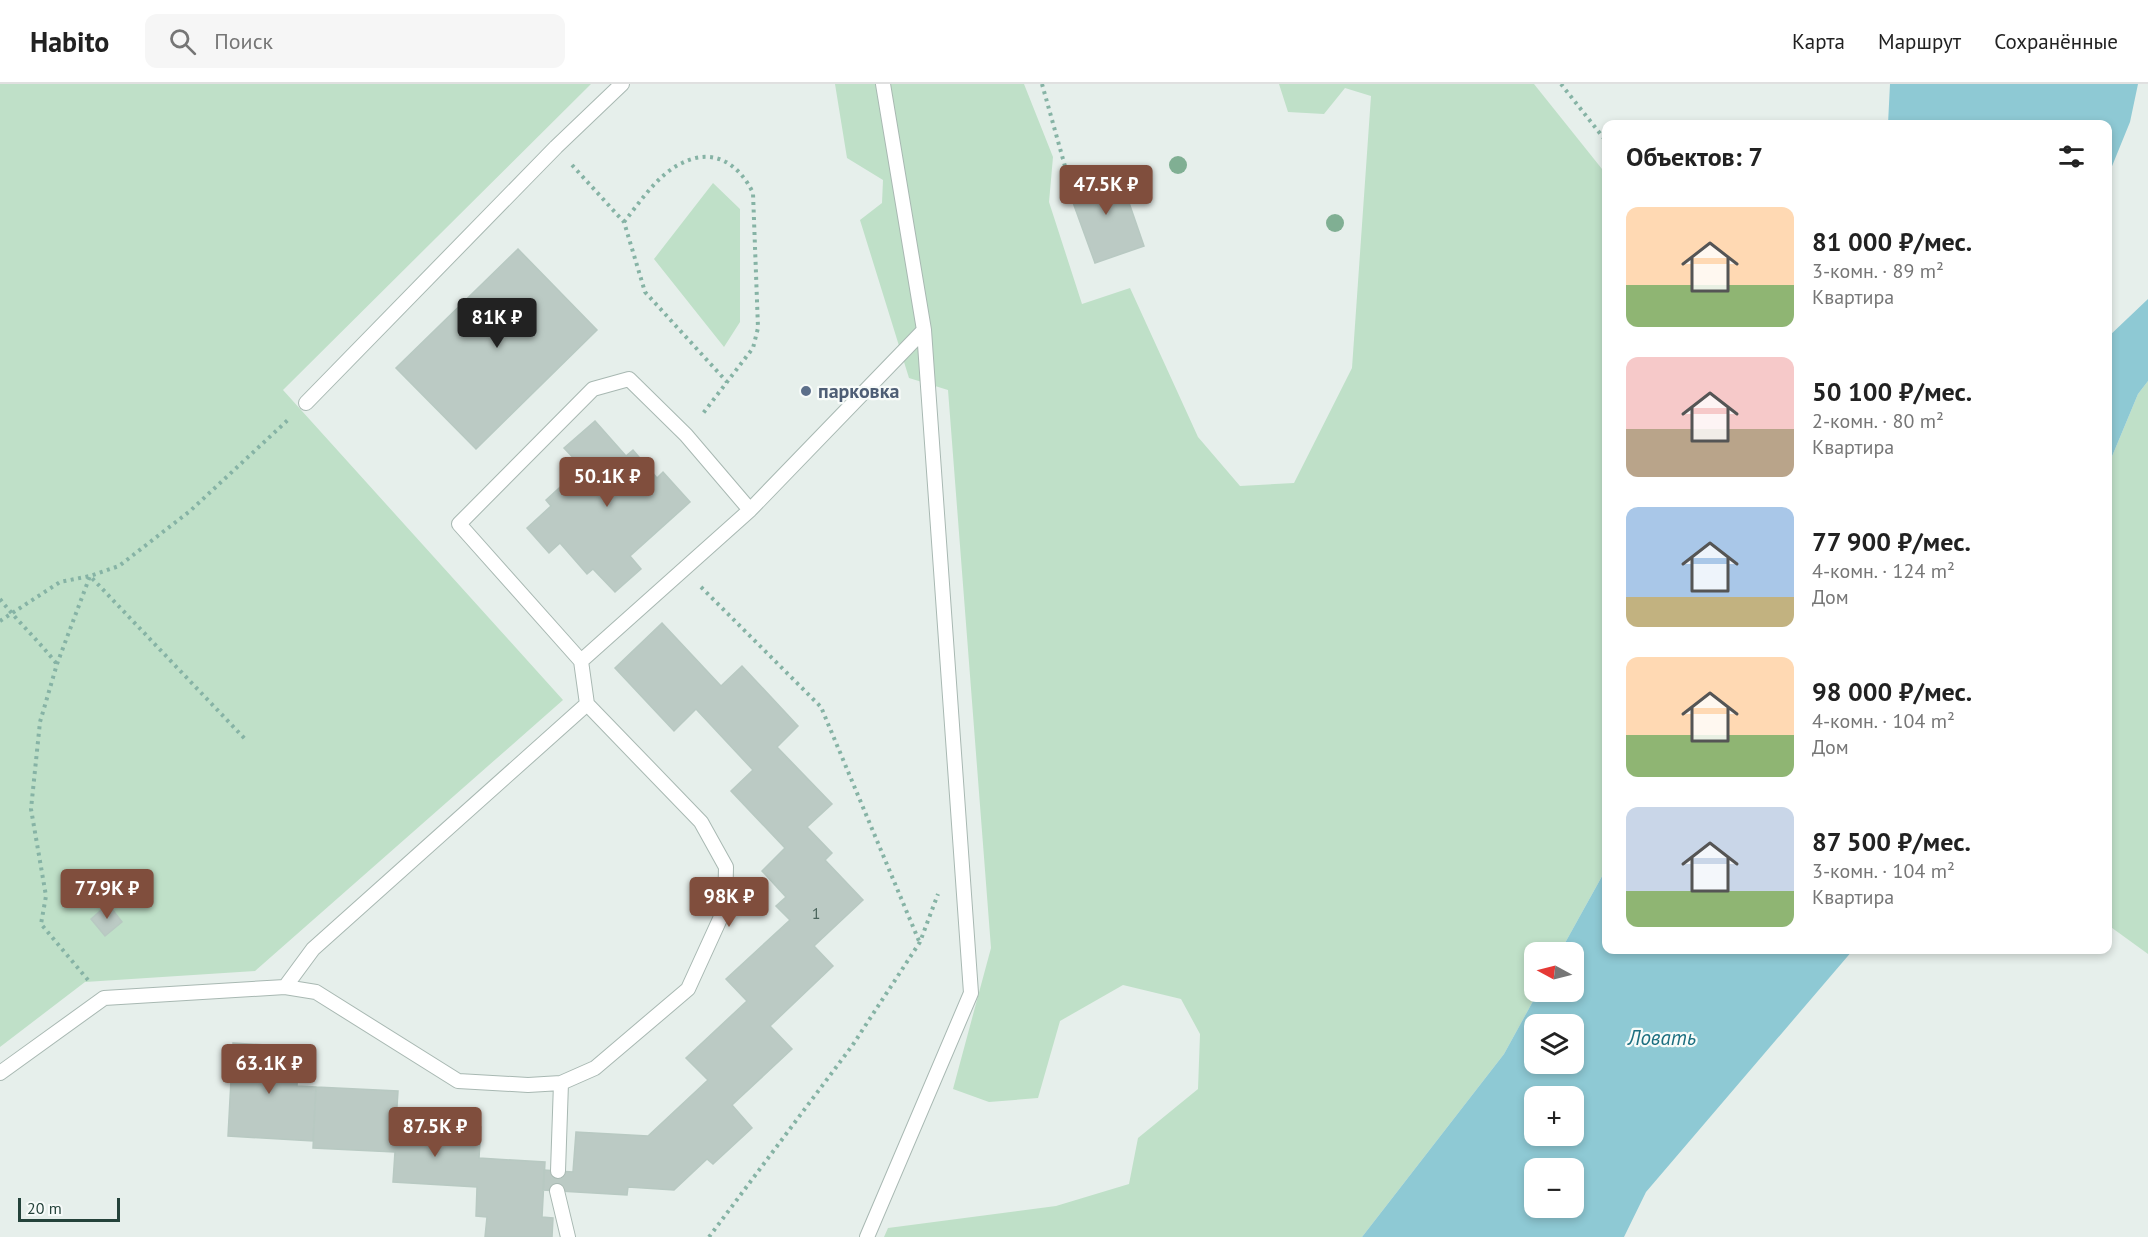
<!DOCTYPE html>
<html lang="ru">
<head>
<meta charset="utf-8">
<style>
	:root { --surface:#fff; --page:#f6f6f6; --text:#222; --muted:#767676; --line:#e0e0e0; --accent:#804e3d }
	body { margin:0; font-family:"PT Sans",sans-serif; background:var(--page); color:var(--text); height:100vh; display:flex; flex-direction:column; font-size:22px; white-space:nowrap }
	* { box-sizing:border-box; margin:0 }
	p { font-size:20px; color:var(--muted) }
	.icon { flex:none; width:33px; height:33px; fill:none; stroke:currentColor; stroke-width:2; stroke-linecap:round; stroke-linejoin:round }
	.map { position:relative; flex:1; overflow:hidden }
	.details { position:absolute; left:1602px; top:36px; width:510px; height:834px; display:flex; flex-direction:column; background:var(--surface); border-radius:12px; box-shadow:0 3px 9px #0003 }
	.details>* { flex:none }
	.needle { width:39px; rotate:277deg }
	.tools { position:absolute; left:1524px; top:858px; display:grid; gap:12px }
	.tools a { display:grid; place-items:center; width:60px; height:60px; border-radius:12px; background:var(--surface); box-shadow:0 3px 9px #0003; font-size:30px }
	.scale { position:absolute; left:18px; bottom:15px; width:102px; box-sizing:border-box; padding-left:6px; border:3px solid #24423a; border-top:0; font-size:16px; line-height:21px; white-space:nowrap; color:#24423a; -webkit-text-stroke:4px #f7fbf9; paint-order:stroke }
	.price { position:absolute; translate:-50% -51px; padding:0 14px; border-radius:6px; background:var(--accent); color:#fff; font-size:20px; line-height:39px; filter:drop-shadow(0 2px 3px #0008) }
	.price::after { content:''; position:absolute; left:50%; top:36px; width:18px; height:14px; margin-left:-9px; background:inherit; clip-path:polygon(0 0,100% 0,50% 100%) }
	.price.selected { background:#222; color:#fff }
	ul { padding:0; list-style:none }
	li { display:flex; align-items:center; gap:18px; height:150px; padding:0 24px }
	li span { display:grid; place-items:center; flex:none; width:168px; height:120px; border-radius:12px; color:#555 }
	li>.icon { margin-inline-start:auto }
	span .icon { width:72px; height:72px; fill:#fffc; stroke-width:1 }
	li b { font-size:26px }
	h2 { display:flex; justify-content:space-between; align-items:center; height:72px; padding:0 24px; font-size:26px }
	header { display:flex; align-items:center; gap:36px; box-sizing:border-box; height:84px; padding:0 30px; background:var(--surface); border-bottom:2px solid var(--line) }
	header strong { font-size:28px }
	nav { display:flex; gap:33px; margin-inline-start:auto; font-size:21px }
	.search { width:420px; height:54px; background:var(--page); display:flex; align-items:center; gap:15px; box-sizing:border-box; padding:0 21px; border-radius:12px; color:var(--muted); font-size:22px }
	.map>svg:first-child { display:block }
</style>
</head>
<body>
<header>
<strong>Habito</strong>
<div class="search"><svg class="icon" aria-label="search" viewBox="0 0 24 24"><circle cx="10" cy="10" r="6"/><path d="M15 15l6 6"/></svg>Поиск</div>
<nav><a>Карта</a><a>Маршрут</a><a>Сохранённые</a></nav>
</header>
<div class="map">
<svg width="2148" height="1153" viewBox="0 0 2148 1153">
	<rect width="100%" height="100%" fill="#e6efeb"/>
	<path fill="#bfe0c8" d="M0,0H591L283,306L563,616L255,887L85,898L0,963Z
		M835,0H1024L1053,73L1049,118L1082,220L1130,204L1198,353L1240,402L1294,399L1352,284L1371,12L1345,4L1324,30L1288,28L1279,0H1534L1606,90V785L1560,868H1534V908H1538L1504,970L1362,1153H884L888,1144L1056,1122L1129,1100L1138,1054L1198,1005L1200,950L1181,915L1123,901L1060,937L1038,1014L989,1018L953,1005L991,864L948,306L909,294L860,136L882,119L883,96L847,74Z
		M713,99L740,125V238L724,263L654,175Z
		M2148,297V870L2108,841V382L2138,310Z"/>
	<path fill="#8ec9d4" fill-rule="evenodd" d="M1890,0H2138L2130,38L2108,92V40H1888Z
		M2148,215V297L2138,310L2108,382V253Z
		M1606,785V866H1853L1646,1108L1624,1153H1362L1504,970L1538,908H1574V868H1560ZM1574,940V980H1534V940ZM1534,1012H1574V1052H1534ZM1534,1084H1574V1124H1534Z"/>
	<path fill="#bbcac4" stroke="#b8c9c2" stroke-width="1.5" d="M1117,84L1144,162L1095,179L1067,102Z
		M518,165L597,246L476,365L396,284Z
		M595,337L626,372L633,366L657,394L663,388L690,418L630,472L641,485L615,508L593,485L587,490L560,459L549,469L527,444L551,422L546,416L582,383L564,364Z
		M662,539L721,602L742,582L798,642L777,663L832,720L807,743L832,769L825,776L863,816L814,862L833,882L770,942L792,965L732,1021L752,1044L713,1080L707,1075L674,1106L628,1103L627,1111L543,1106L544,1086L573,1088L576,1048L648,1052L708,996L686,974L747,917L726,895L790,836L776,822L786,813L762,787L785,764L731,707L753,686L696,625L674,647L615,584Z
		M108,820L122,838L105,852L91,835Z
		M233,959L299,963L297,1002L316,1003L313,1057L228,1052Z
		M316,1003L398,1007L396,1038L481,1043L479,1074L545,1078L542,1133L553,1134L552,1153H485L487,1133L476,1132L477,1103L393,1098L395,1068L313,1064Z"/>
	<g fill="none" stroke-linecap="round" stroke-linejoin="round">
		<g stroke="#a8b8b2" stroke-width="16">
			<path id="lane" d="M306,319L556,63L622,0
				M581,577L459,440L593,305L629,295L686,351L750,426
				M285,903L313,865L587,620L581,577L750,426L924,246
				M0,989L104,914L285,903L316,908L458,997L528,1001L561,999L595,984L688,905L725,824L726,783L701,738L587,620
				M558,1087L561,999
				M557,1107L568,1153
				M867,1153L971,909L924,246L883,0"/>
		</g>
		<path stroke="#86b3a5" stroke-width="4" stroke-dasharray="3 4.5" stroke-linecap="butt" d="M1042,0L1068,93
			M1561,0L1606,57
			M572,81L624,138L645,208L727,298
			M624,138C640,118 658,90 682,79C714,63 739,80 753,109L758,244L753,264L701,332
			M701,503L821,623L919,857
			M0,515C18,538 38,556 56,579
			M0,537L60,498L90,492L119,482L190,427L290,334
			M88,896L41,840L46,812L31,725L40,638L57,580L90,492L245,655
			M709,1153L852,962L920,858L938,810"/>
		<use href="#lane" stroke="#fff" stroke-width="14"/>
	</g>
	<g fill="#80af93">
		<circle cx="1178" cy="81" r="9"/>
		<circle cx="1335" cy="139" r="9"/>
	</g>
	<circle fill="#5c6f8a" stroke="#f7fbf9" stroke-width="2" cx="806" cy="307" r="6"/>
	<g text-anchor="middle" dominant-baseline="central" stroke-width="4.5" stroke-linejoin="round" paint-order="stroke">
		<g font-size="16" fill="#4a645c">
			<text x="816" y="829">1</text>
		</g>
		<g font-size="20" font-weight="bold" fill="#4e5e75" stroke="#f7fbf9" text-anchor="start">
			<text x="818" y="307">парковка</text>
		</g>
		<g font-size="21" font-style="italic" fill="#1c6f80" stroke="#f7fbf9">
			<text x="1662" y="953">Ловать</text>
		</g>
	</g>
</svg>
<div class="tools">
<a><svg class="needle" viewBox="-14 -14 28 28"><path d="M0-13l5 13h-10z" fill="#e53935"/><path d="M0 13l5-13h-10z" fill="#767676"/></svg></a>
<a><svg class="icon" aria-label="layers" viewBox="0 0 24 24"><path d="M12 4l9 5-9 5-9-5zM3 14l9 5 9-5"/></svg></a>
<a>+</a>
<a>−</a>
</div>
<div class="scale">20 m</div>
<b class="price" style="left:1106px;top:132px">47.5K ₽</b>
<b class="price selected" style="left:497px;top:265px">81K ₽</b>
<b class="price" style="left:607px;top:424px">50.1K ₽</b>
<b class="price" style="left:107px;top:836px">77.9K ₽</b>
<b class="price" style="left:729px;top:844px">98K ₽</b>
<b class="price" style="left:269px;top:1011px">63.1K ₽</b>
<b class="price" style="left:435px;top:1074px">87.5K ₽</b>
<section class="details">
<h2>Объектов: 7<svg class="icon" aria-label="filters" viewBox="0 0 24 24"><path d="M4 7h16M4 17h16"/><circle cx="9" cy="7" r="2"/><circle cx="15" cy="17" r="2"/></svg></h2>
<ul>
<li><span style="background:linear-gradient(#ffd9b3 65%,#8fb573 0)"><svg class="icon" aria-label="home" viewBox="0 0 24 24"><path d="M3 11l9-7 9 7M6 9v11h12V9"/></svg></span><div><b>81 000 ₽/мес.</b><p>3-комн. · 89 m²</p><p>Квартира</p></div></li>
<li><span style="background:linear-gradient(#f6c9c9 60%,#b9a48a 0)"><svg class="icon" aria-label="home" viewBox="0 0 24 24"><path d="M3 11l9-7 9 7M6 9v11h12V9"/></svg></span><div><b>50 100 ₽/мес.</b><p>2-комн. · 80 m²</p><p>Квартира</p></div></li>
<li><span style="background:linear-gradient(#a9c7e8 75%,#c2b280 0)"><svg class="icon" aria-label="home" viewBox="0 0 24 24"><path d="M3 11l9-7 9 7M6 9v11h12V9"/></svg></span><div><b>77 900 ₽/мес.</b><p>4-комн. · 124 m²</p><p>Дом</p></div></li>
<li><span style="background:linear-gradient(#ffd9b3 65%,#8fb573 0)"><svg class="icon" aria-label="home" viewBox="0 0 24 24"><path d="M3 11l9-7 9 7M6 9v11h12V9"/></svg></span><div><b>98 000 ₽/мес.</b><p>4-комн. · 104 m²</p><p>Дом</p></div></li>
<li><span style="background:linear-gradient(#c9d6e8 70%,#8fb573 0)"><svg class="icon" aria-label="home" viewBox="0 0 24 24"><path d="M3 11l9-7 9 7M6 9v11h12V9"/></svg></span><div><b>87 500 ₽/мес.</b><p>3-комн. · 104 m²</p><p>Квартира</p></div></li>
</ul>
</section>
</div>
</body>
</html>
